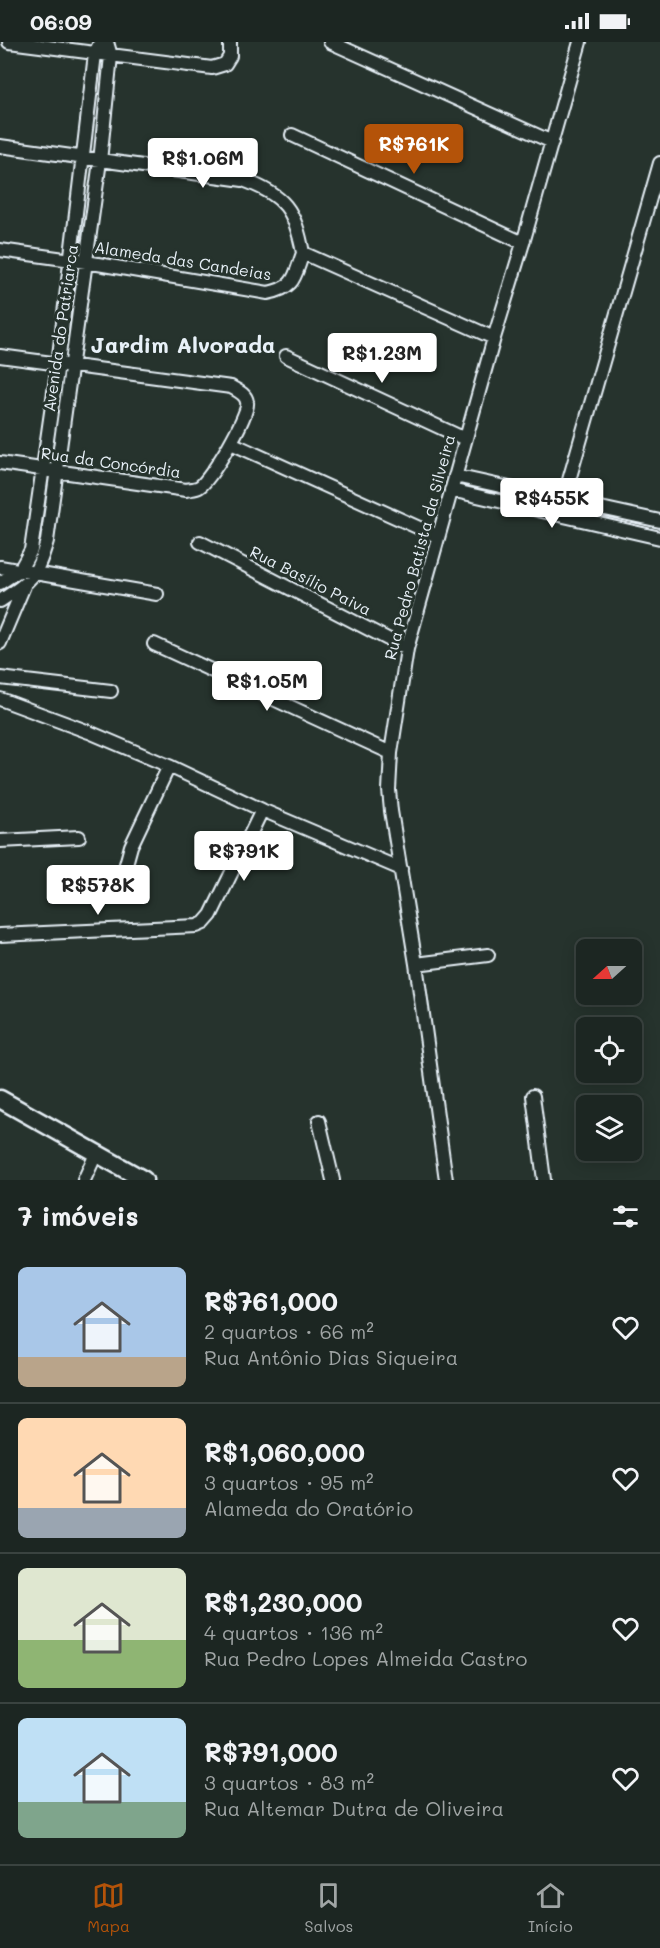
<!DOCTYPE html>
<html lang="pt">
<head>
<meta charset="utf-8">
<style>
	:root { --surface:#1c2622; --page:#29322f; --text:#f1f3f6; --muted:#a0a5a5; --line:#3a4340; --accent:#b45309 }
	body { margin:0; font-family:Mali,sans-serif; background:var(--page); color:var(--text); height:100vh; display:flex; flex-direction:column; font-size:22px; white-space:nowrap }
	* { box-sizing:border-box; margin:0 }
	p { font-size:20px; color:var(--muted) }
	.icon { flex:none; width:33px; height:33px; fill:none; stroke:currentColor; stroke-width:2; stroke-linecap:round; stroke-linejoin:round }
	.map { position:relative; height:1138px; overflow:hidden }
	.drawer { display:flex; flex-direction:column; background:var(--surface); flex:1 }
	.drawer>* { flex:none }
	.needle { width:39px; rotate:249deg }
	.buttons { position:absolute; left:576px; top:897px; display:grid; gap:12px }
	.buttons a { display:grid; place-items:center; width:66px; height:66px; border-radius:9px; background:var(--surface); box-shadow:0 3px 15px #0003,0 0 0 2px var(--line); font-size:30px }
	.price { position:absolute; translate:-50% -51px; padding:0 14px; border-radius:6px; background:#fff; color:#222; font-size:20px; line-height:39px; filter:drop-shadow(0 2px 3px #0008) }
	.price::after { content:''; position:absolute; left:50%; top:36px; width:18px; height:14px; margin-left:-9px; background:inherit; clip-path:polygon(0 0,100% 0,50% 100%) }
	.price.on { background:var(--accent); color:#fff }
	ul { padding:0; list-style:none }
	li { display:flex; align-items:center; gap:18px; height:150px; padding:0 18px }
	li+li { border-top:2px solid var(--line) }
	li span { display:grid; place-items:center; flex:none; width:168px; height:120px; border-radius:9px; color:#555 }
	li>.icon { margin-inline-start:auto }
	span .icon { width:72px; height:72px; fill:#fffc; stroke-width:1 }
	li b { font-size:26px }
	h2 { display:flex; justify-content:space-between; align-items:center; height:72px; padding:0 18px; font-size:26px }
	.status { display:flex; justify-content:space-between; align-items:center; height:42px; padding:0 30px; background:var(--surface); direction:ltr }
	.status svg { height:16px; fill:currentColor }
	.tabs { display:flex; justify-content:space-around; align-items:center; height:84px; border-top:2px solid var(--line); background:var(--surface); font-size:16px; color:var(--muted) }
	.tabs a { display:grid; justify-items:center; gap:3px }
	.tabs .on { color:var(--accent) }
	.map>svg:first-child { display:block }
</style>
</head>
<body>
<div class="status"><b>06:09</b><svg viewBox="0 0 49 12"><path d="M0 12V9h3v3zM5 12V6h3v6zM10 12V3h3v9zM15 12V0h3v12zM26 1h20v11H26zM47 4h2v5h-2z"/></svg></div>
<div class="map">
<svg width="660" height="1138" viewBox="0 0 660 1138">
	<rect width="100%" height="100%" fill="#26332d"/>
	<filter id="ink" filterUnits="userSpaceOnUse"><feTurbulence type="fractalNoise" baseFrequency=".0167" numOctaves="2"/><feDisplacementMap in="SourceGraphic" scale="12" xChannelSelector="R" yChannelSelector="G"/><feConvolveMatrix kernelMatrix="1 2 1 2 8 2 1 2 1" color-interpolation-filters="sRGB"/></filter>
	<g filter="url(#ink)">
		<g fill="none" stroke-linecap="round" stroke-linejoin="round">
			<g stroke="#e8f1f8" stroke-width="16">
				<path id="minor" d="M9,0L212,26L225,22L230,14V0
					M330,0L552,100
					M292,93L523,201
					M0,104L243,138C285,153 295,168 303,211
					M0,208L86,220L268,251C296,245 294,235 303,211
					M303,211L494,296
					M0,314L231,345C238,349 246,352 247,360C250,372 210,439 199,445C196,447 190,447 186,448L0,421
					M286,314L465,397
					M231,401L437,494
					M455,434L660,479
					M451,448L660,496
					M559,473L660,121
					M200,500L407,607
					M0,525L157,552
					M0,541L20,528L31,508L58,322L95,12L100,0
					M0,559C32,538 36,536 47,499L100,119L111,14L107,0
					M0,601L24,544
					M154,602L391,711
					M0,636L111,649
					M0,657L89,690L169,724L262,768L401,827
					M0,799L79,795
					M123,833L131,804L169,724
					M0,893L197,884L204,881L211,873L262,768
					M416,922L488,913
					M533,1054L544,1138
					M319,1079L333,1138
					M84,1138L96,1112
					M446,1138L416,922L391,769L389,748L391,711L407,607L494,296L523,201L580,0"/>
			</g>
			<g stroke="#e8f1f8" stroke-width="21">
				<path id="major" d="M0,1057L144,1138"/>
			</g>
			<use href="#minor" stroke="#26332d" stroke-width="12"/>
			<use href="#major" stroke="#26332d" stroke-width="16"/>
		</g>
	</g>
	<g text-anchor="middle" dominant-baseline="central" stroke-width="6" stroke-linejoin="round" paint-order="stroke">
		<g font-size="16" fill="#e8f1f8" stroke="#26332d">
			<text transform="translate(183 218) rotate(9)">Alameda das Candeias</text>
			<text transform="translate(60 286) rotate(-82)">Avenida do Patriarca</text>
			<text transform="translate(111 420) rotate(8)">Rua da Concórdia</text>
			<text transform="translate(419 505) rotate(-75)">Rua Pedro Batista da Silveira</text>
			<text transform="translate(311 538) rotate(27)">Rua Basílio Paiva</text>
		</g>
		<g font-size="22" font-weight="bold" fill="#e8f1f8" stroke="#26332d">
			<text x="183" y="302">Jardim Alvorada</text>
		</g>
	</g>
</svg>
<div class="buttons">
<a><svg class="needle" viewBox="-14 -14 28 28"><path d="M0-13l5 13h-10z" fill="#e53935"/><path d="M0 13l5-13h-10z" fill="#a0a5a5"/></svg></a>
<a><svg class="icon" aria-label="locate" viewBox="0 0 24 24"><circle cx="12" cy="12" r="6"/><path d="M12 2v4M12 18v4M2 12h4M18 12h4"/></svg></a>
<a><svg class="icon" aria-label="layers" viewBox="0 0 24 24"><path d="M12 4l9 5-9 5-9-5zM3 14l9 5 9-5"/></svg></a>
</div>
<b class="price on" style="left:414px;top:133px">R$761K</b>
<b class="price" style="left:203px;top:147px">R$1.06M</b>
<b class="price" style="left:382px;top:342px">R$1.23M</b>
<b class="price" style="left:552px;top:487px">R$455K</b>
<b class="price" style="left:267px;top:670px">R$1.05M</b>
<b class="price" style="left:244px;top:840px">R$791K</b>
<b class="price" style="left:98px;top:874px">R$578K</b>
</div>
<section class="drawer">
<h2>7 imóveis<svg class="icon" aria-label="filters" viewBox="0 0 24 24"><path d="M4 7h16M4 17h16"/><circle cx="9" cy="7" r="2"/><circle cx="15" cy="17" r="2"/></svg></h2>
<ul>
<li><span style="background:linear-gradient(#a9c7e8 75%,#b9a48a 0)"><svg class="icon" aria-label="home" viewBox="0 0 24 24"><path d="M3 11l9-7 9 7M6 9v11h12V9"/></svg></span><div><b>R$761,000</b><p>2 quartos · 66 m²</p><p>Rua Antônio Dias Siqueira</p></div><svg class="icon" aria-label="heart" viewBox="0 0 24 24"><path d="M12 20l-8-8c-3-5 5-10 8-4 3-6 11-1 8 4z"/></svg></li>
<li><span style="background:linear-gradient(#ffd9b3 75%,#9aa5b1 0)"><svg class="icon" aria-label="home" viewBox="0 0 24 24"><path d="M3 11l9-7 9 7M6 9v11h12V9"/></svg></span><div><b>R$1,060,000</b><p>3 quartos · 95 m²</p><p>Alameda do Oratório</p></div><svg class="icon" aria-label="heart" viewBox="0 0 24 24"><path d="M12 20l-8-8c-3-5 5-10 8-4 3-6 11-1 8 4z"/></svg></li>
<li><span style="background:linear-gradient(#dfe7d0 60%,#8fb573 0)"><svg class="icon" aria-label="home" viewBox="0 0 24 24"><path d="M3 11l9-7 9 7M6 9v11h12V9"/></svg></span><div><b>R$1,230,000</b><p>4 quartos · 136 m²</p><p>Rua Pedro Lopes Almeida Castro</p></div><svg class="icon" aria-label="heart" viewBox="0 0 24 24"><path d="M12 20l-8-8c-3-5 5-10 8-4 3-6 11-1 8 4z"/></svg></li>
<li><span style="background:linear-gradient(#bfe0f5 70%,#7fa58c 0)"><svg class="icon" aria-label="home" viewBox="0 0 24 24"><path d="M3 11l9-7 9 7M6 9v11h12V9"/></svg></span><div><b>R$791,000</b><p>3 quartos · 83 m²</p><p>Rua Altemar Dutra de Oliveira</p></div><svg class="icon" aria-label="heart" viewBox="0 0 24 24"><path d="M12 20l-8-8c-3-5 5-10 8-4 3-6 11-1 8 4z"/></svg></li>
</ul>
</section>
<nav class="tabs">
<a class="on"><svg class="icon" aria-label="map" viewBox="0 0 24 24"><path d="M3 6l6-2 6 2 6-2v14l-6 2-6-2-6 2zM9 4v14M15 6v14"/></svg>Mapa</a>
<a><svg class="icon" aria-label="saved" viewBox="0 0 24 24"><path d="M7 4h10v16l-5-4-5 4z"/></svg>Salvos</a>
<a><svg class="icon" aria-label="home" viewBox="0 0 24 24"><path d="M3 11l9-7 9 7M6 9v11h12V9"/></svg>Início</a>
</nav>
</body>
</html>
